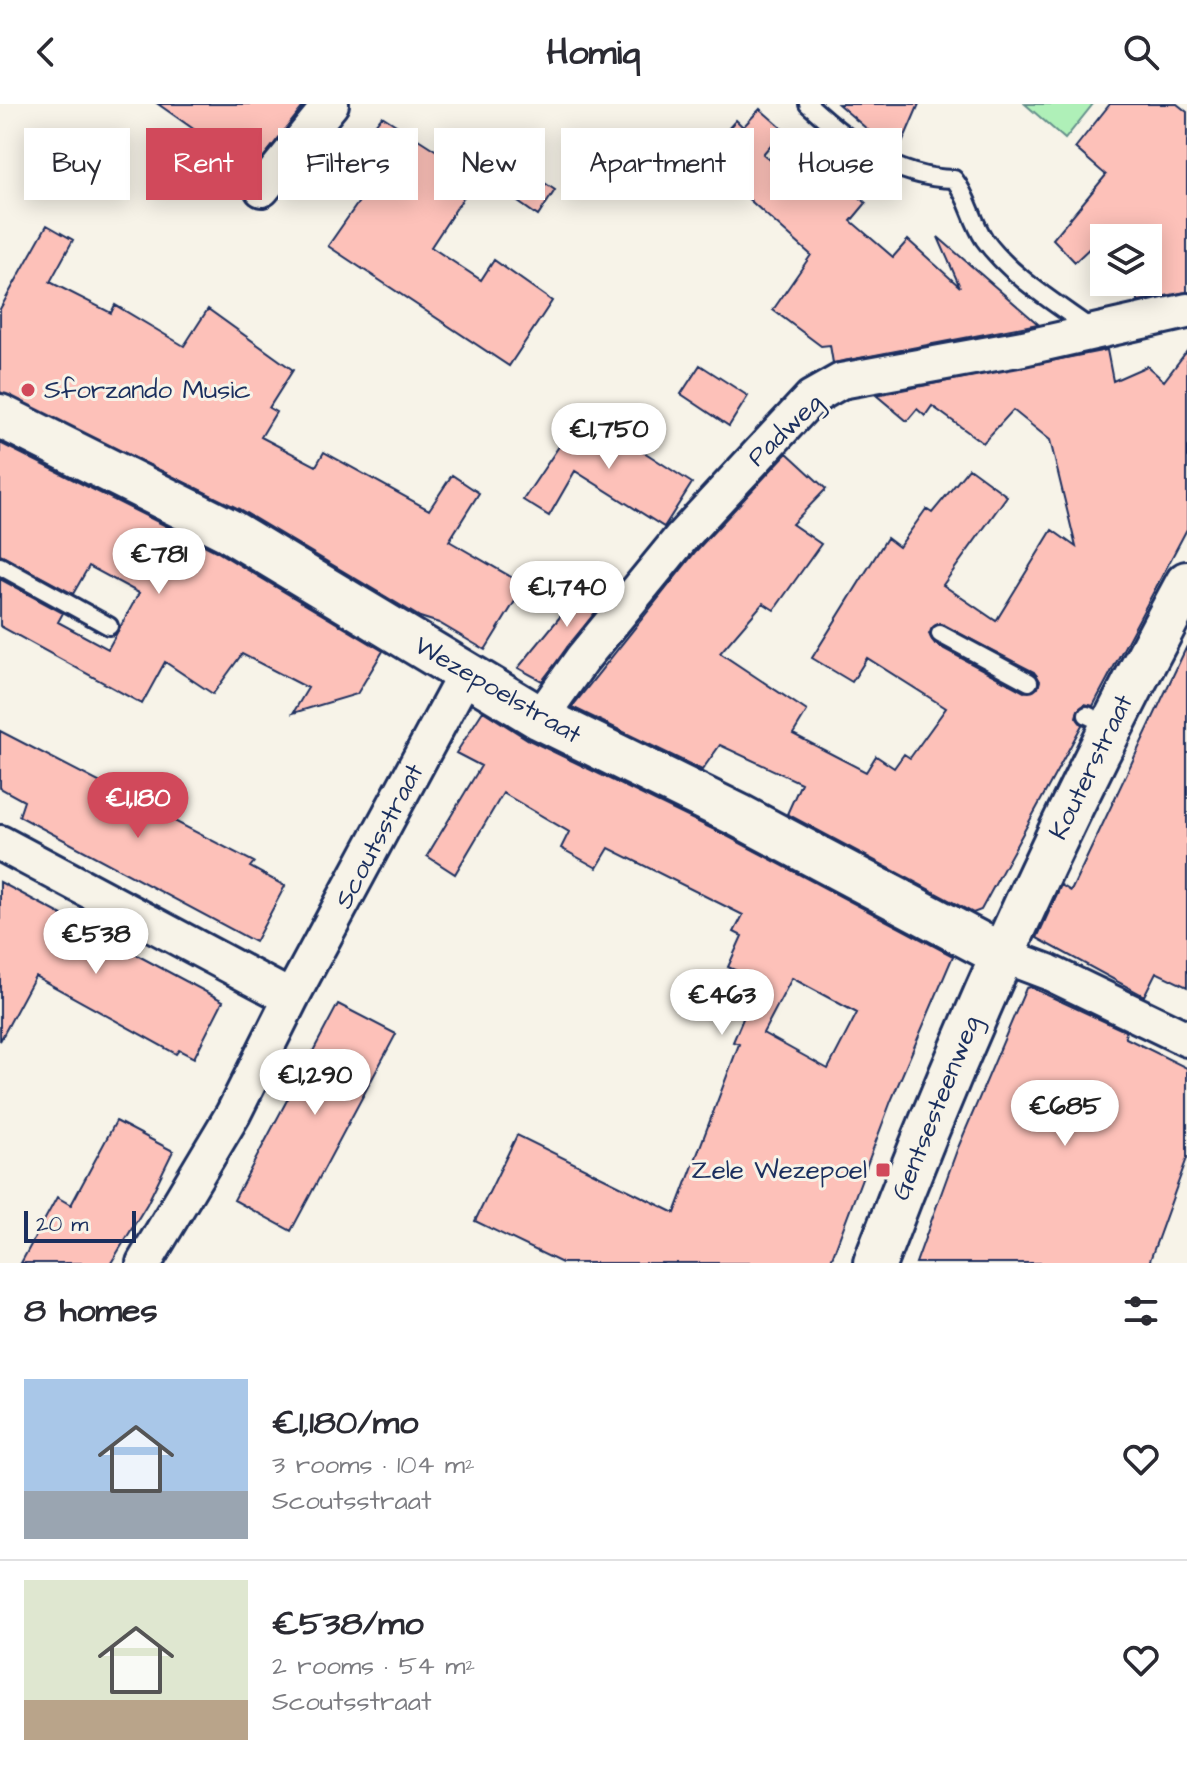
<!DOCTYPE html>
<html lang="en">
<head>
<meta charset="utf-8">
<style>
	:root { --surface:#fff; --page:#f2f2f3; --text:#2b2b33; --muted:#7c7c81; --line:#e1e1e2; --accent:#d1495b }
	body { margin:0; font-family:"Architects Daughter",sans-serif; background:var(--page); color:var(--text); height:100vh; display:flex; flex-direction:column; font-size:30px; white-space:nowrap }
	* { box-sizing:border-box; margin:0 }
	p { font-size:26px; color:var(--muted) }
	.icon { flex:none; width:44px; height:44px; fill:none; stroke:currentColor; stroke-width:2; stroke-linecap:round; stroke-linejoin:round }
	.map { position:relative; height:1159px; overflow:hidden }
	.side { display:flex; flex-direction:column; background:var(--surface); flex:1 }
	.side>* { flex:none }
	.guide { position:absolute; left:24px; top:24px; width:1140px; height:72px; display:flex; gap:16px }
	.fabs { position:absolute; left:1090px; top:120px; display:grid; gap:16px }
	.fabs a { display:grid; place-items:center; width:72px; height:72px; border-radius:0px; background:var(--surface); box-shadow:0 4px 20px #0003; font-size:40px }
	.scale { position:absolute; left:24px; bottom:20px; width:112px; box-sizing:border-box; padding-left:8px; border:4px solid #1b2f5e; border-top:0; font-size:22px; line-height:28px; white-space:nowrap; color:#1b2f5e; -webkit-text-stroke:6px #f7f3e8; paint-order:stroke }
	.price { position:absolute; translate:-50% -68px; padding:0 18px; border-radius:28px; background:#fff; color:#222; font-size:26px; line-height:52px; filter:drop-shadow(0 2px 4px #0008) }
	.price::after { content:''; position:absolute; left:50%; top:48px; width:24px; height:18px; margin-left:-12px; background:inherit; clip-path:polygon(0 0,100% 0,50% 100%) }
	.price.on { background:var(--accent); color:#fff }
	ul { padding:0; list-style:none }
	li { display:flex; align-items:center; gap:24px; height:200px; padding:0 24px }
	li+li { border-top:2px solid var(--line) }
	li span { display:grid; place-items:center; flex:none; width:224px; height:160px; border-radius:0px; color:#555 }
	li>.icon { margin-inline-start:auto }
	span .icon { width:96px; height:96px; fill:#fffc; stroke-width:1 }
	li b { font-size:34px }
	h2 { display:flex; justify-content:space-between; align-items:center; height:96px; padding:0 24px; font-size:34px }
	.chip { padding:0 28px; border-radius:0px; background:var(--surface); box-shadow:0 4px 20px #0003; font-size:28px; line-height:72px }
	.chip.on { background:var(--accent); color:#fff }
	header { display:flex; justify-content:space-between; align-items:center; height:104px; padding:0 24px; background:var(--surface); font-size:36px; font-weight:700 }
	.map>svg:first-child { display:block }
</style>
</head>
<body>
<header><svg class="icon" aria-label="back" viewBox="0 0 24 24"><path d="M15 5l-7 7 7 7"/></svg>Homiq<svg class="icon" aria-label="search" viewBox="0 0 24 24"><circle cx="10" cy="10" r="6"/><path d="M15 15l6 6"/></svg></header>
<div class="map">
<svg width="1187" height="1159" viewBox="0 0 1187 1159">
	<rect width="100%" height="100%" fill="#f7f3e8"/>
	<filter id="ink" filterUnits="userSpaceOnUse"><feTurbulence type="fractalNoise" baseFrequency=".0125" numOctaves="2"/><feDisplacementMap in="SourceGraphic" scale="16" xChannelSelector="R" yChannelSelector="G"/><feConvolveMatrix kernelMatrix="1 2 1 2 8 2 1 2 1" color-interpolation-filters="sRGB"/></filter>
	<g filter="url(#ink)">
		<path fill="#aff0b8" stroke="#65908b" stroke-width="2" d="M1025,0H1093L1065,35Z"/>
		<path fill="#fdc1b9" stroke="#1b2f5e" stroke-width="2" fill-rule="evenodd" d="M158,0H305L243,80L220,63L229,50Z
			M838,0H919L897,51Z
			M1110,0H1177L1187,8V188L1138,197L1134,178H1148V134H1104V141L1097,137L1075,158L1053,135L1106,71L1075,44Z
			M760,5L784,26L763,50L807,88L828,65L866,99L851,117L893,153L908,136L960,183L938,133L1038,220L833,259L830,241L821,242L773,206L811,151L734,82L725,93L701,71L708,63L700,56L736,16L743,23Z
			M382,12L454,58L451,64L473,79L431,143L481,176L494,156L552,197L509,262L328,142L360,96L308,60L326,38L337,46L365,34Z
			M521,63L555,86L538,112L504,88Z
			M47,121L73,136L50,178L111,209L115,201L184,242L208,205L293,266L269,304L276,308L261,333L316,362L324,348L429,406L452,371L479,389L449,437L525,481L485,546L439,519L420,513L239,405L0,288V205Z
			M1107,246L1113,277L1147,262L1164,277L1187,247V425L1093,602L1085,600L1078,606L1076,613L1082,621L981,806L973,809L787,710L801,679L720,641L702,666L572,603L696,447L787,349L826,385L792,420L821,440L774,506L763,499L720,549L807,607L793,630L866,668L876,652L894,664L904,650L910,654L946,604L867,554L852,578L812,554L887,434L899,443L926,405L932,409L969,364L1007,392L943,481L996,517L1052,426L1076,443L1050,336L1013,306L983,339L932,302L925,312L917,305L907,317L876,291ZM939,519L1034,568L1040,577L1038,584L1024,588L935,540L929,530Z
			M700,261L748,292L729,322L681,290Z
			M588,299L607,311L602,321L692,379L664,423L575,367L549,412L523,396Z
			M0,339L216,447L383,547L357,590L293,609L308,584L242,550L213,590L165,558L142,600L0,522V475L63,509L58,518L108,545L139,489L89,462L73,490L0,451Z
			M596,469L614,484L542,577L518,564Z
			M1187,542V883L1156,868L1144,892L1037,834L1061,781L1071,787Z
			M483,607L529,636L727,732L953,852L891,997L830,1159H562L475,1117L517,1031L675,1109L739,940L733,938L759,877L728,863L742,832L734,828L743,811L609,744L597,764L561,744L569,728L503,689L455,770L427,752L481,662L456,649ZM792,874L857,909L828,965L763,929Z
			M0,627L254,758L250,763L285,782L255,838L19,712L24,697L0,684Z
			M0,778L223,897L194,954L179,946L176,950L35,872L0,937Z
			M1030,883L1125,927L1126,934L1187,964V1054L1149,1159H916L957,1046L1026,884Z
			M338,900L396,930L291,1127L234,1096Z
			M116,1017L173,1047L147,1100L111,1159H21L57,1093L71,1101Z"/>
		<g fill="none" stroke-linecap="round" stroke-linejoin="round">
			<g stroke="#1b2f5e" stroke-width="22">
				<path id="service" d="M808,0C851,39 894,74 954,75C969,94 971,115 984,135C1011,173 1057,200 1094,227
					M0,462L109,522
					M940,530L1029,578
					M1087,611L1110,622"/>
			</g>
			<g stroke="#1b2f5e" stroke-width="40">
				<path id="minor" d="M262,85L331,0
					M540,614L582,555L681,434L811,294L841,277L1023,244L1187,207
					M0,739L291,894
					M1000,850L1048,868L1187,935
					M144,1159L233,1010L291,894L466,569"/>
			</g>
			<g stroke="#1b2f5e" stroke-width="48">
				<path id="tertiary" d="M0,312L228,426L540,614L738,711L1000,850
					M875,1159C964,925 1067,699 1187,479"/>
			</g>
			<use href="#service" stroke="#f7f3e8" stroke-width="16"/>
			<use href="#minor" stroke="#f7f3e8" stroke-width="34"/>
			<use href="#tertiary" stroke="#f7f3e8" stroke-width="42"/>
		</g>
	</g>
	<g fill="#d1495b" stroke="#f7f3e8" stroke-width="3">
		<circle cx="28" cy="286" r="8"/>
		<rect x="875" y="1058" width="16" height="16" rx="4"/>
	</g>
	<g text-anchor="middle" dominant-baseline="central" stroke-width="6" stroke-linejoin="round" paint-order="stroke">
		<g font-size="26" fill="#1b2f5e" stroke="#f7f3e8" text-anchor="start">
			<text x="44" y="286">Sforzando Music</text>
			<text x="867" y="1066" text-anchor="end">Zele Wezepoel</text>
		</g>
		<g font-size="26" fill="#1b2f5e" stroke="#f7f3e8">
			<text transform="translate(785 326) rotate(-44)">Padweg</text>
			<text transform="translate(498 586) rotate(30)">Wezepoelstraat</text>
			<text transform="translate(1091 663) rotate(-64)">Kouterstraat</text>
			<text transform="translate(379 732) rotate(-62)">Scoutsstraat</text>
			<text transform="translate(936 1004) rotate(-68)">Gentsesteenweg</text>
		</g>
	</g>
</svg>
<div class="fabs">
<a><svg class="icon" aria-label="layers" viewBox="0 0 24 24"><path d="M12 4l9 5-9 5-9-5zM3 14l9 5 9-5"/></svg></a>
</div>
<div class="scale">20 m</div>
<b class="price" style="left:609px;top:367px">€1,750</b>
<b class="price" style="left:159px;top:492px">€781</b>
<b class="price" style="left:567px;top:525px">€1,740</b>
<b class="price on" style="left:138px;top:736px">€1,180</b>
<b class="price" style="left:96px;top:872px">€538</b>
<b class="price" style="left:722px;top:933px">€463</b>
<b class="price" style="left:315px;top:1013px">€1,290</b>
<b class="price" style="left:1065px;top:1044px">€685</b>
<div class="guide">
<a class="chip">Buy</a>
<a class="chip on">Rent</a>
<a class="chip">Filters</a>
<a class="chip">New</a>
<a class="chip">Apartment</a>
<a class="chip">House</a>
</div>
</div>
<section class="side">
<h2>8 homes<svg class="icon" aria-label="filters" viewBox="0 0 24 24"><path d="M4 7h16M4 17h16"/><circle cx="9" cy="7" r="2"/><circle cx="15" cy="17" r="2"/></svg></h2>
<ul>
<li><span style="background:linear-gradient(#a9c7e8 70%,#9aa5b1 0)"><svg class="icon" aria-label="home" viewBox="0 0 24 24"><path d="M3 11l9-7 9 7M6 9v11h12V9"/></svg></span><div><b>€1,180/mo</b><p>3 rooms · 104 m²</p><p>Scoutsstraat</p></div><svg class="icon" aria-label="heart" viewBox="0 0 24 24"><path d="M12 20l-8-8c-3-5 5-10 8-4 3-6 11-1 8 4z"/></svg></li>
<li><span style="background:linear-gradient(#dfe7d0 75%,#b9a48a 0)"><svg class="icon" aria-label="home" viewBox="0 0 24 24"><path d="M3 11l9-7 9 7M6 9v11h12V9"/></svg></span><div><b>€538/mo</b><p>2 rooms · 54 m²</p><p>Scoutsstraat</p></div><svg class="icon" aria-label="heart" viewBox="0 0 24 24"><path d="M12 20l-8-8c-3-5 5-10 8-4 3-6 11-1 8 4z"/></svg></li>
</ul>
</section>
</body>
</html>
